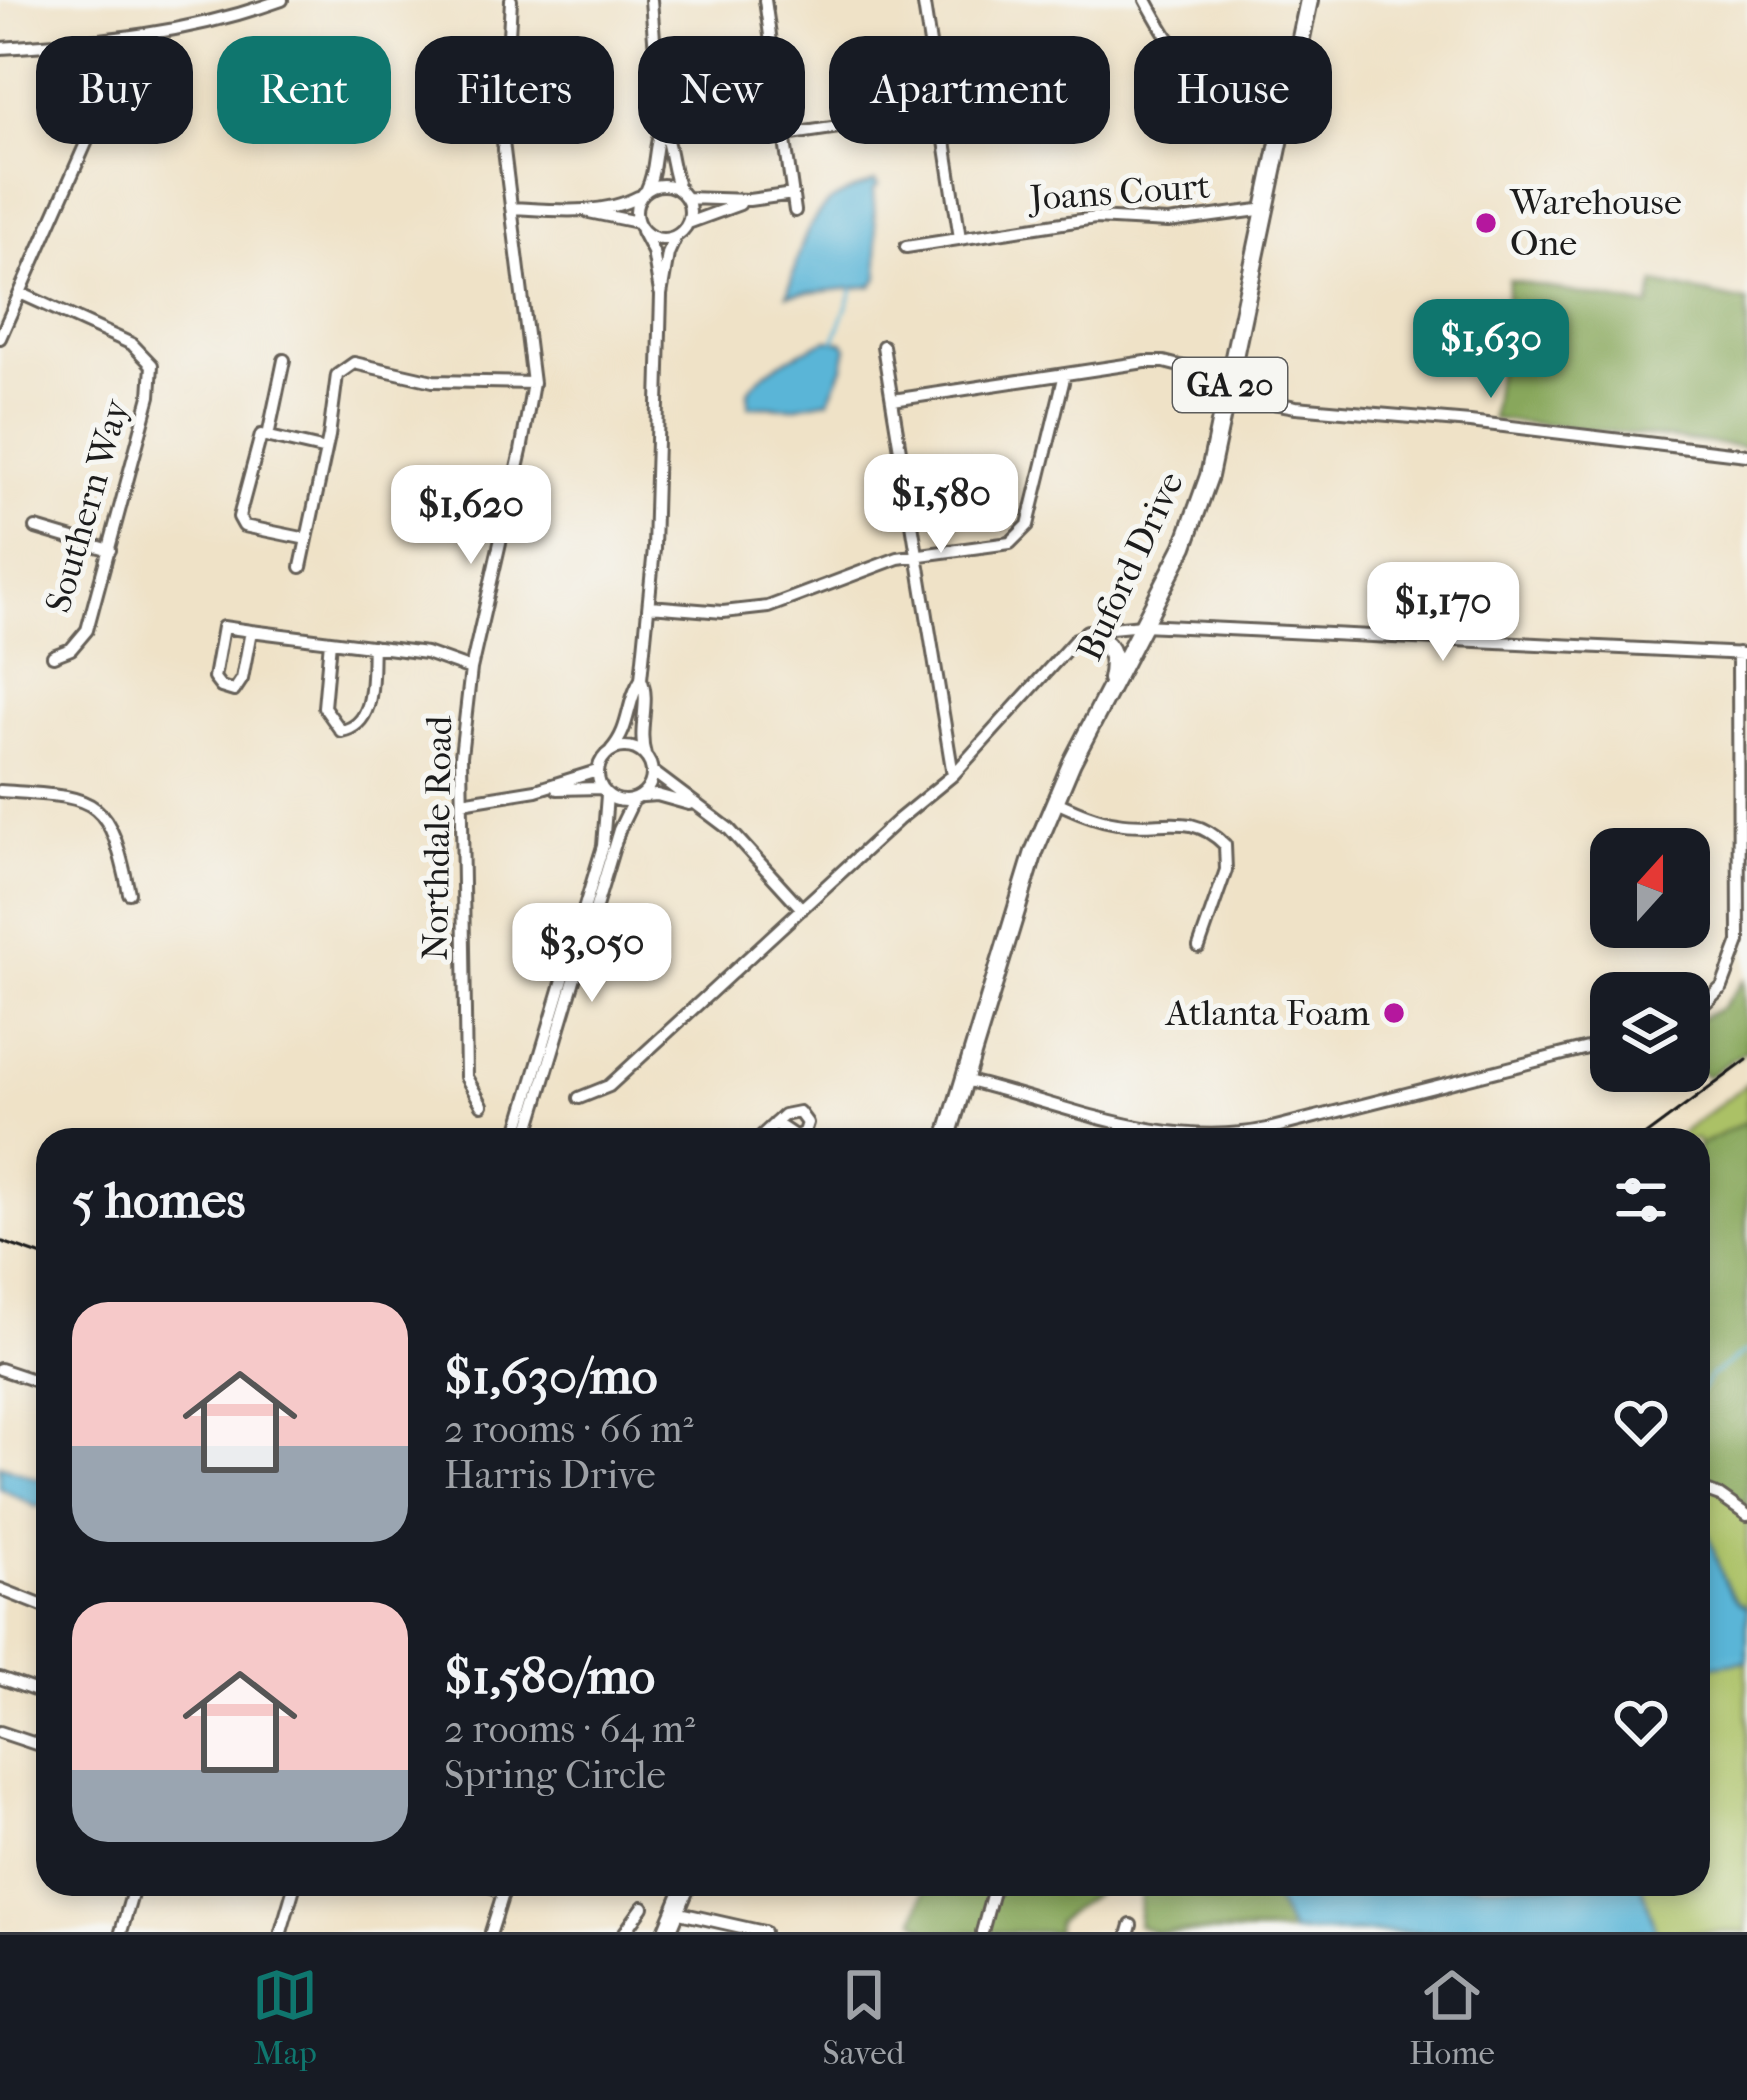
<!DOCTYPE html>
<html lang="en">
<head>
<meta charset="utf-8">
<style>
	:root { --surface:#171b24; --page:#20242c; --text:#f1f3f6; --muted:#9ea1a6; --line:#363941; --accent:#0f766e }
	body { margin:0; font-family:"IM FELL French Canon",serif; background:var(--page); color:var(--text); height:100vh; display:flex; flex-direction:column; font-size:45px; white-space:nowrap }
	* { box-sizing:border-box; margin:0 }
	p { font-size:39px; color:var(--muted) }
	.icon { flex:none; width:66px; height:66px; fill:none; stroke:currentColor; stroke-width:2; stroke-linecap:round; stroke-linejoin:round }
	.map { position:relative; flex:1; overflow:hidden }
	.drawer { position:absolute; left:36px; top:1128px; width:1674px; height:768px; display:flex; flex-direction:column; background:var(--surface); border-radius:36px; box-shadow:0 6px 18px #0003 }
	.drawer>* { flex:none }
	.banner { position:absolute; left:36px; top:36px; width:1677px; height:108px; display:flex; gap:24px }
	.needle { width:78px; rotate:21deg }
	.buttons { position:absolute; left:1590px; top:828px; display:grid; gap:24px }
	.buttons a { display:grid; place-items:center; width:120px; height:120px; border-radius:24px; background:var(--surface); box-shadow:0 6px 18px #0003; font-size:60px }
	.price { position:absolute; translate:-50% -102px; padding:0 27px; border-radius:24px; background:#fff; color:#222; font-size:39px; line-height:78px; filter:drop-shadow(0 3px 6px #0008) }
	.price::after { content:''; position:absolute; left:50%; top:72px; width:36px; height:27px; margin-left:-18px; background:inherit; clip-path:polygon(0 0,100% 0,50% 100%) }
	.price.active { background:var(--accent); color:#fff }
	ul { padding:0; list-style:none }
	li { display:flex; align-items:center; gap:36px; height:300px; padding:0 36px }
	li span { display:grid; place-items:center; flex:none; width:336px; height:240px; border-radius:36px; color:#555 }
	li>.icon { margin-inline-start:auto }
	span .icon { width:144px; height:144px; fill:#fffc; stroke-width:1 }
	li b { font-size:51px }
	h2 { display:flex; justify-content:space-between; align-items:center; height:144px; padding:0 36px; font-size:51px }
	.tag { padding:0 42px; border-radius:36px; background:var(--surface); box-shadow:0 6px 18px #0003; font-size:42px; line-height:108px }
	.tag.active { background:var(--accent); color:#fff }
	.menu { display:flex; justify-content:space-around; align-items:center; height:168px; border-top:3px solid var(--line); background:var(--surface); font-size:33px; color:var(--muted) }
	.menu a { display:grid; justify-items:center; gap:6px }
	.menu .active { color:var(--accent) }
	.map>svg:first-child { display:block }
</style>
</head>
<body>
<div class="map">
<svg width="1747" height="1932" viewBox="0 0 1747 1932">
	<rect width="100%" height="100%" fill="#f6f6f2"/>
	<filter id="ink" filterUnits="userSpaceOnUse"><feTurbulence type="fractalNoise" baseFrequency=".00833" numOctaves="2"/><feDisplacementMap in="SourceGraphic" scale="24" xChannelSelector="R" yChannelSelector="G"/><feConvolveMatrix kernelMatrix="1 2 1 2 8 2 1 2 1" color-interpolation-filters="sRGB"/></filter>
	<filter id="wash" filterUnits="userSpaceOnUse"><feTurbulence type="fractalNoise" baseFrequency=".004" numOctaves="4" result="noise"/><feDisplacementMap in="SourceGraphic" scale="48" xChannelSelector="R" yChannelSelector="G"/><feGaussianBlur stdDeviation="2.7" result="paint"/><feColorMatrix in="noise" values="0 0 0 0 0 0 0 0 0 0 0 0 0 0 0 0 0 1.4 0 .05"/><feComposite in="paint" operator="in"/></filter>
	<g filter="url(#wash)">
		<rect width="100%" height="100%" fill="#efe2c7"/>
		<path fill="#abc166" stroke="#646e41" stroke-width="3" d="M1747,1084V1932H1156L1138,1926L1142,1884H1698V1140H1672Z"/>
		<path fill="#88a75b" stroke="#52623c" stroke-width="3" d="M1509,280L1649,307L1655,283L1747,302V447L1491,419Z
			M1744,980L1747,1050L1707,1077L1689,1060V1024L1721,1008Z
			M1747,1121V1506L1714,1487L1698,1484V1146Z
			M926,1884H1108L1057,1921L1056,1932H930L915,1920Z
			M1142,1884H1266L1291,1932H1156L1138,1926Z"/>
		<path fill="#5ab5d7" stroke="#3b687a" stroke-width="3" d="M875,181L878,185L873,190L879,277L872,286L787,295C797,266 801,224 831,201C844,192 861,188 875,181Z
			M827,340L842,342L847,347L843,367L829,400L793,407L749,406L748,391C767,365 799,353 827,340Z
			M0,1465L38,1479L48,1476V1504L36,1507L0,1488Z
			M1698,1513C1714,1534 1719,1596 1747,1608V1661L1698,1668Z
			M1266,1884H1641L1656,1932H1291Z"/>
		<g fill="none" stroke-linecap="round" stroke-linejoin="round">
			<path stroke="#5ab5d7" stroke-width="3" d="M834,341L853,289
				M1698,1394L1711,1376L1747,1351"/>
		</g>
	</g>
	<g filter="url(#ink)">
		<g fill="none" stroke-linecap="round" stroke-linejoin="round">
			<g stroke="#666158" stroke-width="16">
				<path id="minor" d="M765,0L795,211
					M1146,0C1189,80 1203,84 1290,100
					M924,5L960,238
					M0,48C100,42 187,34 282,0
					M661,129C672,143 670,170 680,191
					M785,135L940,112
					M636 212a27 27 0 1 1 54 0a27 27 0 1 1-54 0Z
					M647,189C657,169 653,149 661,129L651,0
					M686,198L749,200L793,194
					M511,208C551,210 602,216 638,197
					M589,212L637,222
					M688,223L740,204
					M642,231L653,252L660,292
					M906,247L1095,218L1168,222L1266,209
					M20,293L132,344L152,365L150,396L87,630L71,649L53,656
					M0,338L132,39
					M883,346L953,775
					M1228,395L1296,407L1470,422L1747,455
					M893,400L1145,362H1164L1231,379
					M268,436L284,360
					M36,528L110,550
					M307,539L244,526L239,517L261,435L326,450
					M301,567L329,436L337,375L354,363L433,381L533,383
					M650,606L723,612L768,607L898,558L1010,543L1028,525L1065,374
					M223,627L251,631L242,679L234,691L221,687L214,678Z
					M251,631L426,653L471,669
					M330,641L324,707L341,731C378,725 371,674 373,646
					M641,679C651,701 637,728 645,755
					M598 774a27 27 0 1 1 54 0a27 27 0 1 1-54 0Z
					M611,750C631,728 626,702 641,679L654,549L661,295L668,254L676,236
					M652,771L729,829L802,909
					M557,789L601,788
					M0,791C96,798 108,792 129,893
					M643,796L657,795L689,804
					M1054,801C1074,810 1095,820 1117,823C1161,831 1189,809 1225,845L1226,870L1199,947
					M462,802L536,790L597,771
					M1689,1018L1722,987L1739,942L1738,653
					M964,1080C1065,1104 1162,1151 1268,1129L1611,1042
					M579,1098L609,1086L898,820L953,775L1076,639L1101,629L1142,625L1747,654
					M482,1105L466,1077L461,756L471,669L521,451L533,383L503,142L511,0
					M515,1140L603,846L607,795
					M526,1140L619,830L633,801
					M757,1140L784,1115L799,1112L807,1123L804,1132L796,1137L775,1123
					M0,1369L48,1385
					M1698,1488L1720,1496L1747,1515
					M0,1589L48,1608
					M0,1678L48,1695
					M0,1732L48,1748
					M482,1884L504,1891
					M675,1912L764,1932
					M121,1932L135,1884
					M281,1932L295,1884
					M491,1932L506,1884
					M625,1932L643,1907
					M982,1932L995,1884
					M1129,1932L1131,1925"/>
			</g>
			<g stroke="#666158" stroke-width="22">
				<path id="highway" d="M1088,634C1111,641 1116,657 1111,679
					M946,1140L1034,852L1072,762L1184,546L1209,476L1309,0
					M667,1932L687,1884"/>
			</g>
			<use href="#minor" stroke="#fff" stroke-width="10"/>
			<use href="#highway" stroke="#fff" stroke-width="16"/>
			<path stroke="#1c1c1c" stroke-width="3" d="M1639,1140L1747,1060
				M0,1241L48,1258"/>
		</g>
	</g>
	<g fill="#b5179e" stroke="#f6f6f2" stroke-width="4.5">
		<circle cx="1486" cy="223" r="12"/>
		<circle cx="1394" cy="1013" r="12"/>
	</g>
	<g text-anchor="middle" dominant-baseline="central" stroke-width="10" stroke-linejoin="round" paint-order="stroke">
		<rect fill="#f6f6f2" stroke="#5d5d5c" stroke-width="3" x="1173" y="358" width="114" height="54" rx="9"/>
		<g font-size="33" font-weight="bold" fill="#1c1c1c">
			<text x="1230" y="385">GA 20</text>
		</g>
		<g font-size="36" fill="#1c1c1c" stroke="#f6f6f2">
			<text transform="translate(1120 192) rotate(-4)">Joans Court</text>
			<text transform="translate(87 506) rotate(-74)">Southern Way</text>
			<text transform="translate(1130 566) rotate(-65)">Buford Drive</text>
			<text transform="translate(437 838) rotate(-89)">Northdale Road</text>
		</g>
		<g font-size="36" fill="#1c1c1c" stroke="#f6f6f2" text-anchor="start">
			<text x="1510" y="202">Warehouse<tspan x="1510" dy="41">One</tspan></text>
			<text x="1370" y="1013" text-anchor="end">Atlanta Foam</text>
		</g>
	</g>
</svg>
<div class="buttons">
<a><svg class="needle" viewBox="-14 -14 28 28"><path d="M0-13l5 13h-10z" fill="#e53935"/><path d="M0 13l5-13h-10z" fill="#9ea1a6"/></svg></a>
<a><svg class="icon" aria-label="layers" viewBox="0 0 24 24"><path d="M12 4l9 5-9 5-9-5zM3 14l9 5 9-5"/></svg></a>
</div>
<b class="price active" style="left:1491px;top:401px">$1,630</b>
<b class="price" style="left:941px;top:556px">$1,580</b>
<b class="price" style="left:471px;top:567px">$1,620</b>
<b class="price" style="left:1443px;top:664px">$1,170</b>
<b class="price" style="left:592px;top:1005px">$3,050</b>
<div class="banner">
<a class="tag">Buy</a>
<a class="tag active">Rent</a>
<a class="tag">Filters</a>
<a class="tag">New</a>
<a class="tag">Apartment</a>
<a class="tag">House</a>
</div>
<section class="drawer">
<h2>5 homes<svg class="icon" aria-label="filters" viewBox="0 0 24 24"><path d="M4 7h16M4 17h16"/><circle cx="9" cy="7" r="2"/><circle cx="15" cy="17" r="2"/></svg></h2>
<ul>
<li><span style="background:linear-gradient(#f6c9c9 60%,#9aa5b1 0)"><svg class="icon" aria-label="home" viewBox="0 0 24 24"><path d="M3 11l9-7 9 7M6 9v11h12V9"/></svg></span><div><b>$1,630/mo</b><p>2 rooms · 66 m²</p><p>Harris Drive</p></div><svg class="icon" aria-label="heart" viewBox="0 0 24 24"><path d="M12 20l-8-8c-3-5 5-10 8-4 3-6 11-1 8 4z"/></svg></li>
<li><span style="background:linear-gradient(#f6c9c9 70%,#9aa5b1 0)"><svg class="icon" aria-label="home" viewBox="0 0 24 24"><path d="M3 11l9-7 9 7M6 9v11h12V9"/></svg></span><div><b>$1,580/mo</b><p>2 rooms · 64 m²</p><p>Spring Circle</p></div><svg class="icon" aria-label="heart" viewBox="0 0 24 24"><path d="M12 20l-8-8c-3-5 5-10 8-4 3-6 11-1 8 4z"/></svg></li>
</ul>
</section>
</div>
<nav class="menu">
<a class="active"><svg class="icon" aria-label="map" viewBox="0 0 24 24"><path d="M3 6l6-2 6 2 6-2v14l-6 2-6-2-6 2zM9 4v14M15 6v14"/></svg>Map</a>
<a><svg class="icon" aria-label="saved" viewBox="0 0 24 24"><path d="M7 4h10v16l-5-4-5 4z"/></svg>Saved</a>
<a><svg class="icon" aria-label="home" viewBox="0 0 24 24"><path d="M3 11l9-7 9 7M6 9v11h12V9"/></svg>Home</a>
</nav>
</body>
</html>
